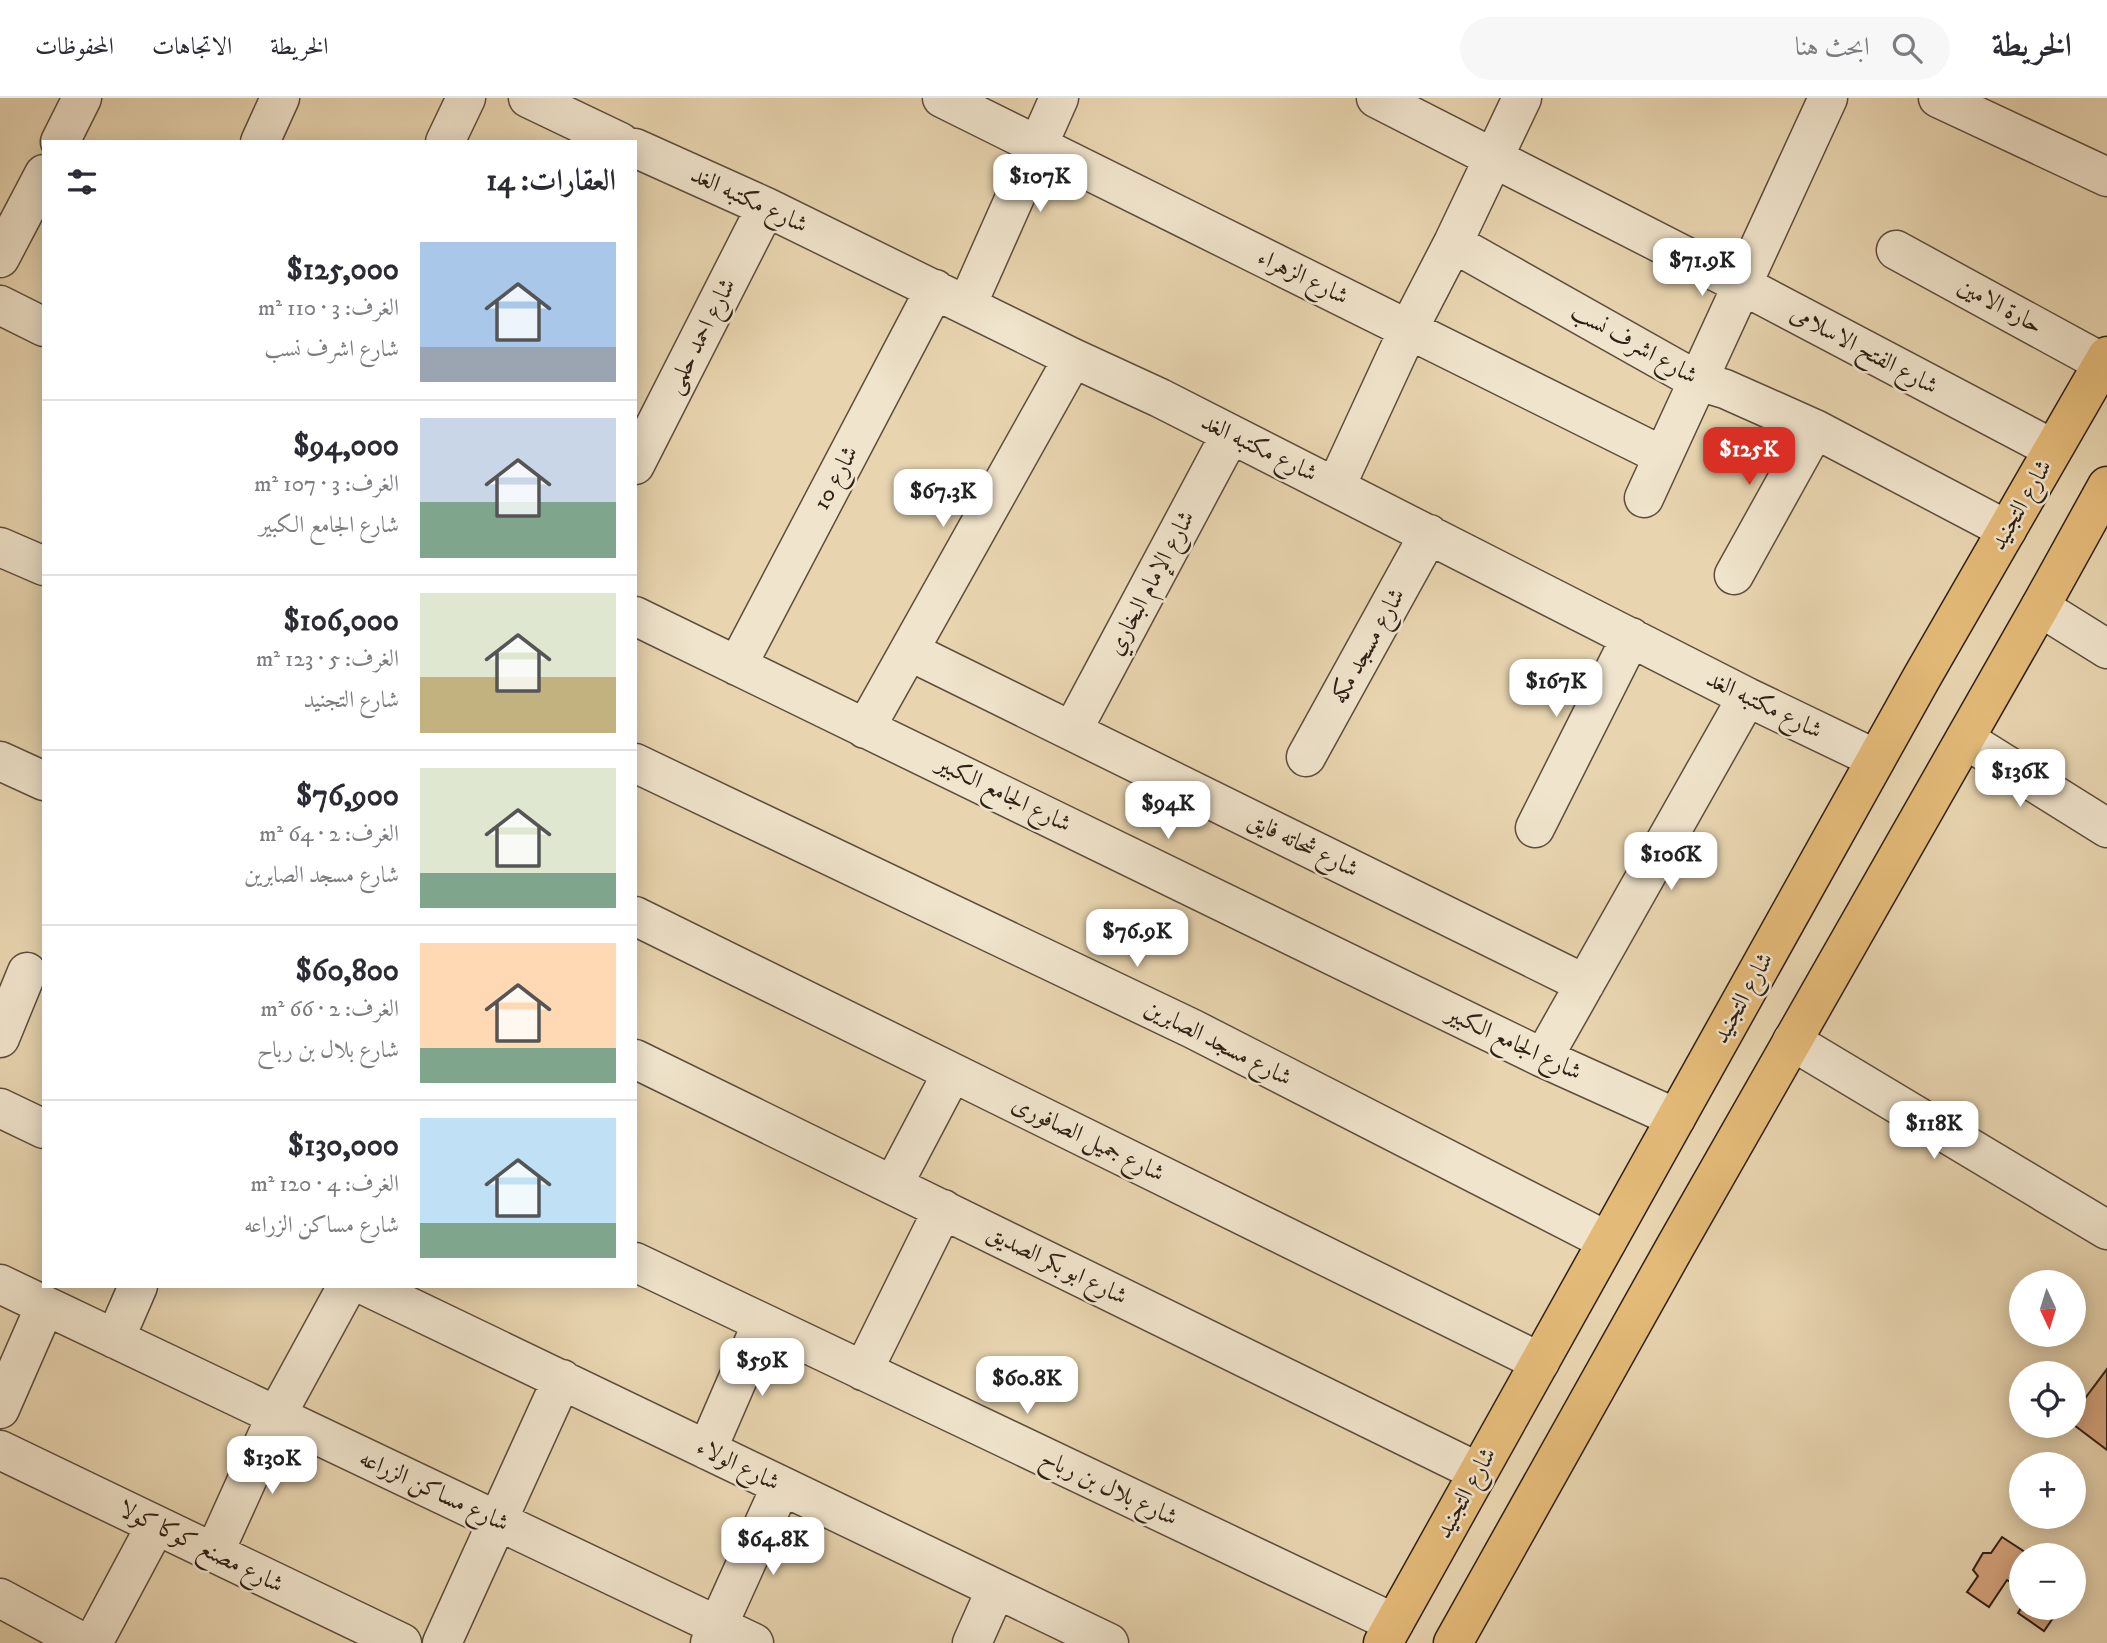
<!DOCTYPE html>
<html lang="ar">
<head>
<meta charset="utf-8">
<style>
	:root { --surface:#fff; --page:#f7f7f7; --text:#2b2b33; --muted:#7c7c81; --line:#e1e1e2; --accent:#d93025 }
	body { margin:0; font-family:"IM FELL DW Pica",Amiri,serif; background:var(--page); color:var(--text); direction:rtl; height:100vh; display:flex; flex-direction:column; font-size:26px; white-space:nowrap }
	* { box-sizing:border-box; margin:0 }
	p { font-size:23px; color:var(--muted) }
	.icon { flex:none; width:38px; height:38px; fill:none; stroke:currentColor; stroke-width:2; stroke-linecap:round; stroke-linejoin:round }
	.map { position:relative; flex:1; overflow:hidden; direction:ltr }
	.drawer { position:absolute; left:42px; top:42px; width:595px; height:1148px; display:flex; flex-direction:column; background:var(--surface); border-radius:0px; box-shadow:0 4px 18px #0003; direction:rtl }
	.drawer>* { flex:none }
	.needle { width:46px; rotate:176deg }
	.fabs { position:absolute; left:2009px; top:1172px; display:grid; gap:14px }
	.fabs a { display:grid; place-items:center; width:77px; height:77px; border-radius:50%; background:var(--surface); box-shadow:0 4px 18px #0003; font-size:35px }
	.price { position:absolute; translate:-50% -60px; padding:0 16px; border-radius:14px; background:#fff; color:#222; font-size:23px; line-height:46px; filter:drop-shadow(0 2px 4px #0008) }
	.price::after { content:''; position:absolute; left:50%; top:42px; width:21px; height:16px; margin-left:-10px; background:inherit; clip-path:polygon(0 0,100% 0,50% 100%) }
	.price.selected { background:var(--accent); color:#fff }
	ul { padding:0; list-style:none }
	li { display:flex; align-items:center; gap:21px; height:175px; padding:0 21px }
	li+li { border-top:2px solid var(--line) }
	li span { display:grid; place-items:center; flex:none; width:196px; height:140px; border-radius:0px; color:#555 }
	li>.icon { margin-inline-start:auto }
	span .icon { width:84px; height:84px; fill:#fffc; stroke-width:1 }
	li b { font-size:30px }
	h2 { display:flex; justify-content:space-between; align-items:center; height:84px; padding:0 21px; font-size:30px }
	header { display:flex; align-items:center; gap:42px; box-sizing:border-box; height:98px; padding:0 35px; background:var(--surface); border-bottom:2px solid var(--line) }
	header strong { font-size:33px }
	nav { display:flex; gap:38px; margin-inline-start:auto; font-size:24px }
	.search { width:490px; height:63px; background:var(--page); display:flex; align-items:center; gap:18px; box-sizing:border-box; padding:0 24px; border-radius:38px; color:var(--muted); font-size:26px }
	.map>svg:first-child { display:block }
</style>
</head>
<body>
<header>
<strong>الخريطة</strong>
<div class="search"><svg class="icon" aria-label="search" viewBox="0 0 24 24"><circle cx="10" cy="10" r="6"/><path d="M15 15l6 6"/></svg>ابحث هنا</div>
<nav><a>الخريطة</a><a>الاتجاهات</a><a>المحفوظات</a></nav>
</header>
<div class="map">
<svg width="2107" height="1545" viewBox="0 0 2107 1545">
	<rect width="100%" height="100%" fill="#e8d5b0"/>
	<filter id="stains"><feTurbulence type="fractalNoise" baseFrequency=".00286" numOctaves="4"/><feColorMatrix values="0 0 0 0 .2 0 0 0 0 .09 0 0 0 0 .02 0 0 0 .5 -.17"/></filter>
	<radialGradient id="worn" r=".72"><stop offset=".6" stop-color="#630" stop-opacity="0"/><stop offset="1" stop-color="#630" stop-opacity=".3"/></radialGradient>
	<path fill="#d6a57e" stroke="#2f2015" stroke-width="2" d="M2107,1271V1352L2074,1327V1315Z
		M2002,1439L2031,1458H2021V1491L2007,1482L1989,1509L1967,1494L1978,1478L1973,1472L1983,1455H1991Z
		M2021,1510H2060L2044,1533L2018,1515Z"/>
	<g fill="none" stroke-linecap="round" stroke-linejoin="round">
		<g stroke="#5d4d3c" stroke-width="41">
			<path id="street" d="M528,0L620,44
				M942,0C1182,120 1424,237 1663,358
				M1376,0L1742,187L2053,351
				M1938,0L2107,79
				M60,44L82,0
				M260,44L280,0
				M445,44L466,0
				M635,50L766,109L1073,260L1160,300L1747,599L1876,661
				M1453,145L1698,283L1725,291L1815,331L2007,432
				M1896,152L2103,265
				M0,160L44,76
				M0,207L44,229
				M967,207L1059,0
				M635,367L766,109
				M1336,388L1409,230L1453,145L1522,0
				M1644,400L1828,0
				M0,449L44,468
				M1734,477L1815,331
				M2040,509L2107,551
				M635,518L1543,960L1676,1020
				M909,553L1585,886
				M737,568L935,191
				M865,631L1073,260
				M1072,633L1230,337
				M1965,641L2107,730
				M1306,659L1429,436
				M0,663L44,683
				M635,665L1193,931L1607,1143
				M1535,730L1631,539
				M635,818L1540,1264
				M0,940L27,874
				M1792,943L2107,1132
				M1543,960L1747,599
				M635,961L1478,1374
				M0,1010L44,1031
				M893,1087L952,975
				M635,1164L1394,1525
				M0,1186L754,1545
				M366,1188L1109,1545
				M115,1241L138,1188
				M863,1273L943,1111
				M0,1311L45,1208
				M0,1352L402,1545
				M707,1352L762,1225
				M214,1455L276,1318L347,1188
				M0,1500L84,1545
				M93,1545L156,1427
				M442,1545L562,1281
				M710,1545L781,1388
				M972,1545L996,1491"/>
		</g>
		<g stroke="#2f2015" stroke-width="41">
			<path id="highway" d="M1383,1545L1922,579L2107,258
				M1453,1545L1675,1149L2040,509L2107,388"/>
		</g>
		<use href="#street" stroke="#f0e4cc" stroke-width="38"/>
		<use href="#highway" stroke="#e4ba78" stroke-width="38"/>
	</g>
	<g text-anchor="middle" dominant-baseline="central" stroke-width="5" stroke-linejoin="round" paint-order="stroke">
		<g font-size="24" fill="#2f2015" stroke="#f0e4cc">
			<text transform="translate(749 102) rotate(25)">شارع مكتبه الغد</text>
			<text transform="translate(1303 179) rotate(26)">شارع الزهراء</text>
			<text transform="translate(2000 208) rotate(28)">حارة الامين</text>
			<text transform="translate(701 238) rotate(-63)">شارع احمد حلمى</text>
			<text transform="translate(1634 246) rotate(29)">شارع اشرف نسب</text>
			<text transform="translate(1864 252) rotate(28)">شارع الفتح الاسلامى</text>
			<text transform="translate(1259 350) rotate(26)">شارع مكتبه الغد</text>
			<text transform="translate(836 380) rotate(-62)">شارع 10</text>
			<text transform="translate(2021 407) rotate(-60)">شارع التجنيد</text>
			<text transform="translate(1151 485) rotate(-62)">شارع الإمام البخاري</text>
			<text transform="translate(1368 548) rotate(-61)">شارع مسجد مكه</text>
			<text transform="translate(1764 607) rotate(26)">شارع مكتبه الغد</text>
			<text transform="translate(1004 696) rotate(26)">شارع الجامع الكبير</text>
			<text transform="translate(1303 747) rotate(26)">شارع شحاته فايق</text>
			<text transform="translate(1743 900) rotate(-61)">شارع التجنيد</text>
			<text transform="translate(1218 945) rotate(27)">شارع مسجد الصابرين</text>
			<text transform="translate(1514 945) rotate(25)">شارع الجامع الكبير</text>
			<text transform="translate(1088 1041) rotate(26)">شارع جميل الصافورى</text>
			<text transform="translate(1057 1167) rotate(26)">شارع ابو بكر الصديق</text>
			<text transform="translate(738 1367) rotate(26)">شارع الولاء</text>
			<text transform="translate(1109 1390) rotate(25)">شارع بلال بن رباح</text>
			<text transform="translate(434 1393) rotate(25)">شارع مساكن الزراعه</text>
			<text transform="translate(1466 1395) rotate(-61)">شارع التجنيد</text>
			<text transform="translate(201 1449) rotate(26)">شارع مصنع كوكا كولا</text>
		</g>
	</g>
	<rect width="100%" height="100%" filter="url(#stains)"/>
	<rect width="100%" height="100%" fill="url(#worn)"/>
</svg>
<div class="fabs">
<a><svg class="needle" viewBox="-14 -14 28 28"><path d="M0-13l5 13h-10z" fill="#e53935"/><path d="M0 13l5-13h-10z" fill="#7c7c81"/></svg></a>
<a><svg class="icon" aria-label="locate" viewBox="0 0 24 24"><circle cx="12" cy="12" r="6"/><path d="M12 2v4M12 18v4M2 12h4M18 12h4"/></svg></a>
<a>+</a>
<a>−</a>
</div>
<b class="price" style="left:1040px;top:116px">$107K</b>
<b class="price" style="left:1702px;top:200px">$71.9K</b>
<b class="price selected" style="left:1749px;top:389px">$125K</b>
<b class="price" style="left:943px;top:431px">$67.3K</b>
<b class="price" style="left:1556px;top:621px">$167K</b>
<b class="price" style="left:2020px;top:711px">$136K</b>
<b class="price" style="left:1168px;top:743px">$94K</b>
<b class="price" style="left:1671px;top:794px">$106K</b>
<b class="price" style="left:1137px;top:871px">$76.9K</b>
<b class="price" style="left:1934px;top:1063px">$118K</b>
<b class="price" style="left:762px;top:1300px">$59K</b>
<b class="price" style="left:1027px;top:1318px">$60.8K</b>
<b class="price" style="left:272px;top:1398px">$130K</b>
<b class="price" style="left:773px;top:1479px">$64.8K</b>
<section class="drawer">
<h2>العقارات: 14<svg class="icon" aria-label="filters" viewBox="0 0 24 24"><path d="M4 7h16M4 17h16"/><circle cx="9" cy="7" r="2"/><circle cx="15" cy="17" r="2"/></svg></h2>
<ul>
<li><span style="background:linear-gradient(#a9c7e8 75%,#9aa5b1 0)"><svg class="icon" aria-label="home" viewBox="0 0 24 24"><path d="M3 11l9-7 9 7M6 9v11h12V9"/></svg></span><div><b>$125,000</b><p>الغرف: 3 · 110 m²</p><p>شارع اشرف نسب</p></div></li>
<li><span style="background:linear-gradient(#c9d6e8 60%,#7fa58c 0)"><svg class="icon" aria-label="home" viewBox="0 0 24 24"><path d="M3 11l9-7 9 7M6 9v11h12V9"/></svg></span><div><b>$94,000</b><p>الغرف: 3 · 107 m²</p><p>شارع الجامع الكبير</p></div></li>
<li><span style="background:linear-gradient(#dfe7d0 60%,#c2b280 0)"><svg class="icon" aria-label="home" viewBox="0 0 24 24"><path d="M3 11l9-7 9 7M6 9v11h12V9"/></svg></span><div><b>$106,000</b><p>الغرف: 5 · 123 m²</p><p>شارع التجنيد</p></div></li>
<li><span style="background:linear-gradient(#dfe7d0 75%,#7fa58c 0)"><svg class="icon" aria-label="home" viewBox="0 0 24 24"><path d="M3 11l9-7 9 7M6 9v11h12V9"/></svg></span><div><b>$76,900</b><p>الغرف: 2 · 64 m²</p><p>شارع مسجد الصابرين</p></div></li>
<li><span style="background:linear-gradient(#ffd9b3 75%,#7fa58c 0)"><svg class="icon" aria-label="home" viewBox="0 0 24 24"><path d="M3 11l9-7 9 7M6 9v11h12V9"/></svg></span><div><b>$60,800</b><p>الغرف: 2 · 66 m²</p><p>شارع بلال بن رباح</p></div></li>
<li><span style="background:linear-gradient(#bfe0f5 75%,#7fa58c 0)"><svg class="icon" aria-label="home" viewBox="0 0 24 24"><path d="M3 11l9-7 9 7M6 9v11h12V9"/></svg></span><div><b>$130,000</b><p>الغرف: 4 · 120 m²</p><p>شارع مساكن الزراعه</p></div></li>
</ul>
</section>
</div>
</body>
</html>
